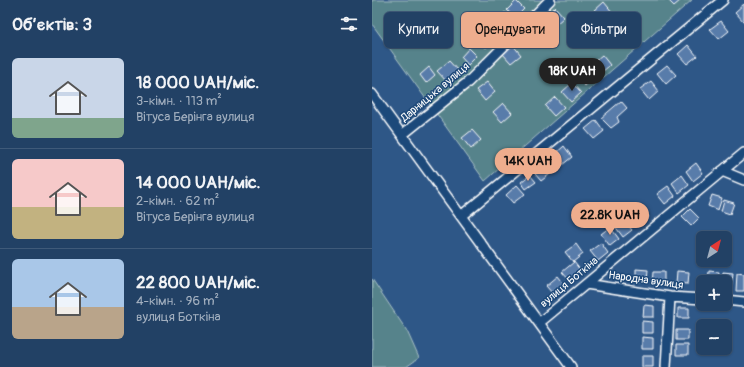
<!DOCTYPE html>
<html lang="uk">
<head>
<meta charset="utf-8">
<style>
	:root { --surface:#224165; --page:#2e4c6e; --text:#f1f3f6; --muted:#a2afbf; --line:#3f5a79; --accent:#eead8d }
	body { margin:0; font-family:Pangolin,sans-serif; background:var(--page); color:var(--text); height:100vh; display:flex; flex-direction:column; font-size:15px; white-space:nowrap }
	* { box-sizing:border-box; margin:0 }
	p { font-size:13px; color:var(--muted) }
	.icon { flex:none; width:22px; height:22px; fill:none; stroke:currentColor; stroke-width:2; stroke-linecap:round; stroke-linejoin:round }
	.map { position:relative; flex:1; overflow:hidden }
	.panel { display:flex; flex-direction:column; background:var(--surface); width:372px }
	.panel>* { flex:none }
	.guide { position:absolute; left:12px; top:12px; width:300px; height:36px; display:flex; gap:8px }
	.needle { width:26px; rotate:36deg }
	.tools { position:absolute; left:324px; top:231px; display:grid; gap:8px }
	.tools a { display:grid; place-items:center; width:36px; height:36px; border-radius:6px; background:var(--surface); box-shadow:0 1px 3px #0004,0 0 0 1px var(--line); font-size:20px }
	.price { position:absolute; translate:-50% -34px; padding:0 9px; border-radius:14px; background:var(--accent); color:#111; font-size:13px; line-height:26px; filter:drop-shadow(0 1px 2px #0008) }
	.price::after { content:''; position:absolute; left:50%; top:24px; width:12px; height:9px; margin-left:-6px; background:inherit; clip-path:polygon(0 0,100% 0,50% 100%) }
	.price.selected { background:#222; color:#fff }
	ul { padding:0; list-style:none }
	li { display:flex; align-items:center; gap:12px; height:100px; padding:0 12px }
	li+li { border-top:1px solid var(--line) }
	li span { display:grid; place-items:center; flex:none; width:112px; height:80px; border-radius:6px; color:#555 }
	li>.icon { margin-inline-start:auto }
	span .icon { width:48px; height:48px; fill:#fffc; stroke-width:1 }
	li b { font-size:17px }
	h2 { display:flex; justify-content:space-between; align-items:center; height:48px; padding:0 12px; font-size:17px }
	.chip { padding:0 14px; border-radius:6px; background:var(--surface); box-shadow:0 1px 3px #0004,0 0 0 1px var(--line); font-size:14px; line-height:36px }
	.chip.selected { background:var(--accent); color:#111 }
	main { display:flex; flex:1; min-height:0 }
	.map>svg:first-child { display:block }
</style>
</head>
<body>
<main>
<section class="panel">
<h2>Об’єктів: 3<svg class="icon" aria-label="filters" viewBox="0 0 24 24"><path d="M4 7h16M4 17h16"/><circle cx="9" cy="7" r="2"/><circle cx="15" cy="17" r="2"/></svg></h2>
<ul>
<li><span style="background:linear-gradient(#c9d6e8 75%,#7fa58c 0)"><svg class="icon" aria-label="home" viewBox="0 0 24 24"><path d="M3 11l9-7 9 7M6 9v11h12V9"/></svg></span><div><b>18 000 UAH/міс.</b><p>3-кімн. · 113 m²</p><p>Вітуса Берінга вулиця</p></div></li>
<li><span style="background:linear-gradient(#f6c9c9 60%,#c2b280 0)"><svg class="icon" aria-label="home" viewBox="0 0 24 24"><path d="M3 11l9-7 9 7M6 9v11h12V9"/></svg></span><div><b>14 000 UAH/міс.</b><p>2-кімн. · 62 m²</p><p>Вітуса Берінга вулиця</p></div></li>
<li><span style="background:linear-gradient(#a9c7e8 60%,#b9a48a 0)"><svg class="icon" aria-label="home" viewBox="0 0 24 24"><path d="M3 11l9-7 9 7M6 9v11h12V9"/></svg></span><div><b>22 800 UAH/міс.</b><p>4-кімн. · 96 m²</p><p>вулиця Боткіна</p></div></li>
</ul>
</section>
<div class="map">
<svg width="372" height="367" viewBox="0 0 372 367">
	<rect width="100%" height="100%" fill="#2e5787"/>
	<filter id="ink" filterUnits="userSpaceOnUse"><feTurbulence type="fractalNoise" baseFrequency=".025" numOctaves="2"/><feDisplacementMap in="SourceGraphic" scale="8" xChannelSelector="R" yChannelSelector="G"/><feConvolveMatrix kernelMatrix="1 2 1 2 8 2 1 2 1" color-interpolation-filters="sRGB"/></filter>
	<g filter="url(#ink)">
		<path fill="#56838b" stroke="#aac1c5" d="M0,0H320L113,181L0,24Z
			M0,279L35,331L47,358L34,367H0Z"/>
		<path fill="#597baa" stroke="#fff" d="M296,0H309L302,6Z
			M144,1L152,9L143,18L135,10Z
			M232,2L241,13L231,21L222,11Z
			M372,4V22L363,12Z
			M183,7L192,17L182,26L173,16Z
			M133,12L141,22L133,29L125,20Z
			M168,19L177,29L167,38L158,28Z
			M349,21L357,31L347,39L338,29Z
			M115,31L123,39L114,48L107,41Z
			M140,44L149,55L139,63L130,53Z
			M316,45L325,56L315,64L306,54Z
			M97,48L105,56L96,65L89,57Z
			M230,55L238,65L228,74L219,64Z
			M77,61L87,72L75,82L65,71Z
			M295,65L304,75L294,84L285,73Z
			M57,67L63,75L54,83L48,75Z
			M214,67L223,77L213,86L204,76Z
			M279,81L287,91L277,100L268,89Z
			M115,82L123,92L113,101L104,90Z
			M200,83L209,93L199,102L190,92Z
			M183,97L192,107L182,116L173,106Z
			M249,101L255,108L245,117L247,122L239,128L229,118Z
			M131,103L140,113L130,122L121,112Z
			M224,120L232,131L222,139L213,129Z
			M100,130L109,140L99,149L90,138Z
			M192,146L200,157L190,165L182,155Z
			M324,163L331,173L321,181L314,171Z
			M173,167L178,174L169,181L163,174Z
			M158,175L164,182L154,189L149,182Z
			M310,175L317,185L307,193L300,183Z
			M145,185L153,194L141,203L134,195Z
			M296,186L303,196L293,204L285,194Z
			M340,195L350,198L346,210L336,206Z
			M352,200L362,203L358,214L349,211Z
			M267,205L277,217L268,224L258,212Z
			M318,209L327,218L319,226L310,217Z
			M250,218L260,230L251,237L242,225Z
			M238,227L247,239L238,246L229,234Z
			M229,243L236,253L226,261L218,251Z
			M204,244L211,254L201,262L193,252Z
			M202,262L209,271L198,281L190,272Z
			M264,269L276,270L275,282H264Z
			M305,271L317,272L316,284L304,283Z
			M337,271L347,272L346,282H336Z
			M281,272H292V285L280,284Z
			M351,272L361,273L359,290H353V282H350Z
			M365,273L372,274V291H364Z
			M186,276L193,285L181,294L174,286Z
			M272,305L282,306V317H271Z
			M306,308H317V318H306Z
			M270,321L281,322V333H270Z
			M304,330H316V340H304Z
			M270,337L281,338V349H270Z
			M304,345H316V355H304Z
			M270,356H281V367H270Z"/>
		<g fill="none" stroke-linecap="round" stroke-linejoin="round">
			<g stroke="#fff" stroke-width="12">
				<path id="street" d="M0,94L199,367
					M30,135L96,82L178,0
					M350,171L372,180
					M89,216L351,0
					M214,284L298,297L331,299
					M353,300L372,302
					M167,323L372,153
					M294,367L298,297"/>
			</g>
			<use href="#street" stroke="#1f4a7a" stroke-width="9"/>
		</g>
	</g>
	<g text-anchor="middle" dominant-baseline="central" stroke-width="3" stroke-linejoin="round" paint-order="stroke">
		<g font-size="11" fill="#fff" stroke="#1f4a7a">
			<text transform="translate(63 92) rotate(-40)">Дарницька вулиця</text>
			<text transform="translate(274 280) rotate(8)">Народна вулиця</text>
			<text transform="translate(197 282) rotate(-40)">вулиця Боткіна</text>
		</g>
	</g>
</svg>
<div class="tools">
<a><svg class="needle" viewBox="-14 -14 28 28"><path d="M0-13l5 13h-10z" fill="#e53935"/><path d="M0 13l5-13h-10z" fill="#a2afbf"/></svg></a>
<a>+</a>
<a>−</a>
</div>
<b class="price selected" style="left:200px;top:92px">18K UAH</b>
<b class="price" style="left:156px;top:182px">14K UAH</b>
<b class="price" style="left:238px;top:236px">22.8K UAH</b>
<div class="guide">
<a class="chip">Купити</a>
<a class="chip selected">Орендувати</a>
<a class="chip">Фільтри</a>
</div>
</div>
</main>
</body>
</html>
